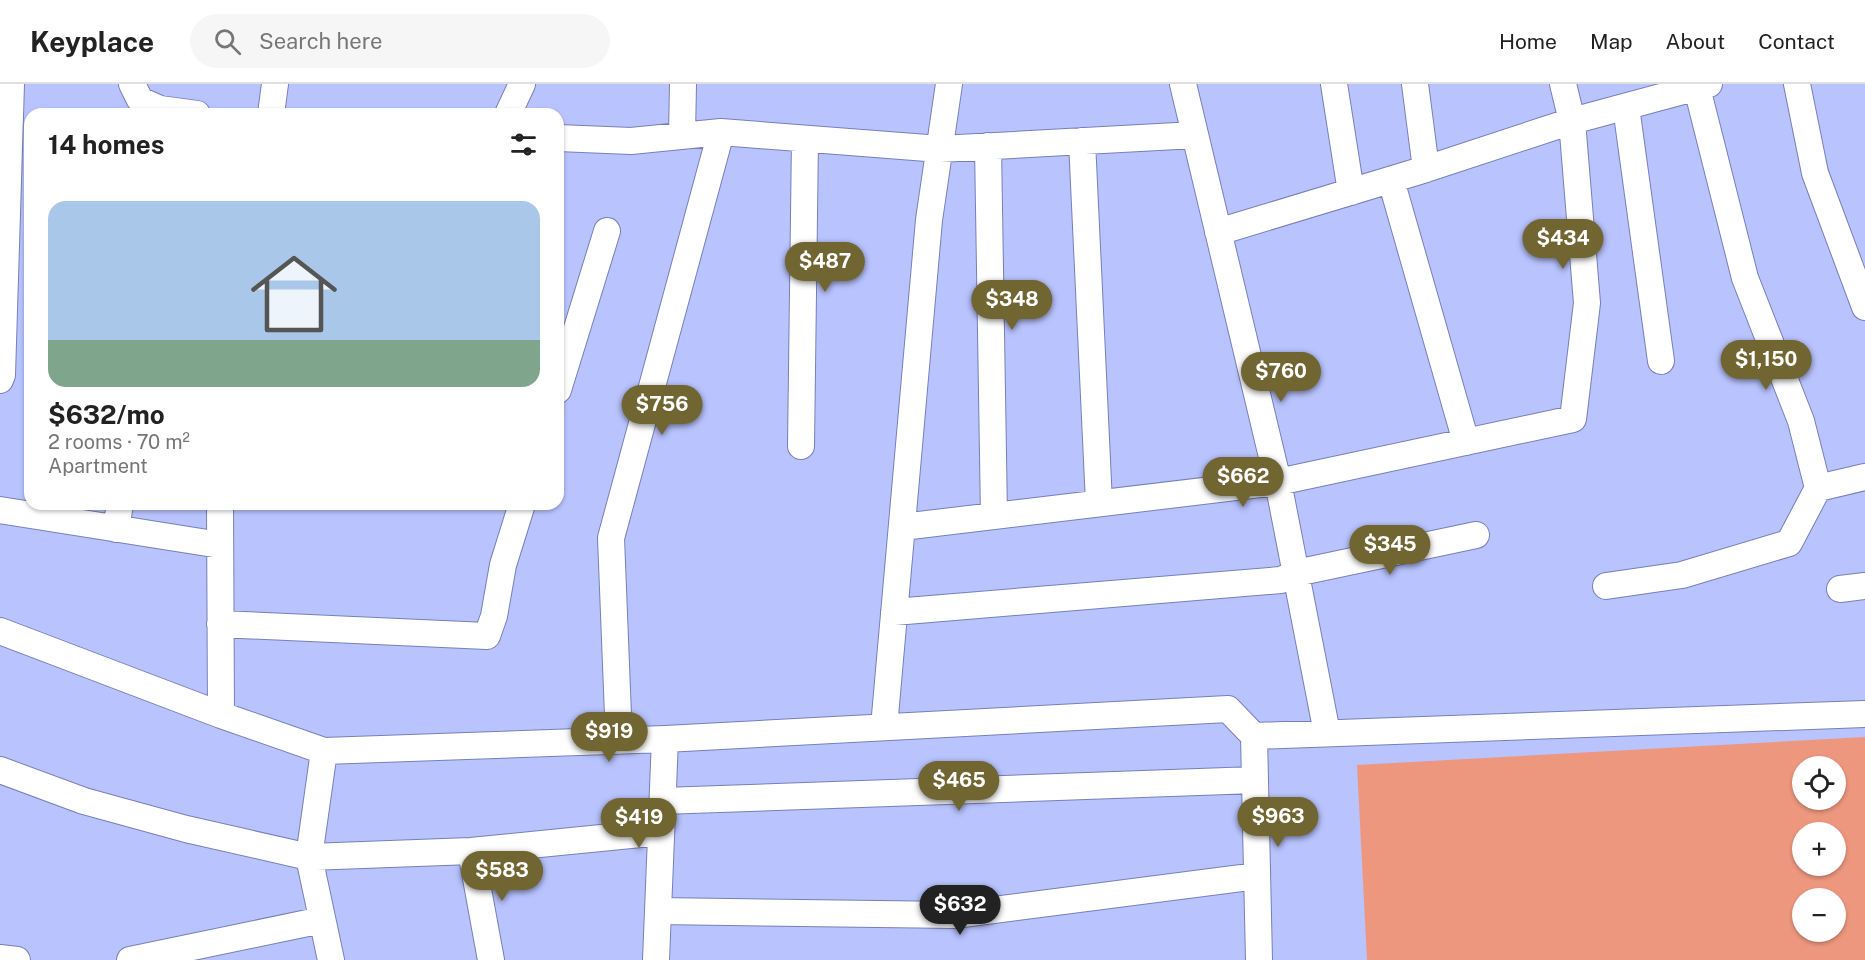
<!DOCTYPE html>
<html lang="en">
<head>
<meta charset="utf-8">
<style>
	:root { --surface:#fff; --page:#f6f6f6; --text:#222; --muted:#767676; --line:#e0e0e0; --accent:#716532 }
	body { margin:0; font-family:"Public Sans",sans-serif; background:var(--page); color:var(--text); height:100vh; display:flex; flex-direction:column; font-size:22px; white-space:nowrap }
	* { box-sizing:border-box; margin:0 }
	p { font-size:20px; color:var(--muted) }
	.icon { flex:none; width:33px; height:33px; fill:none; stroke:currentColor; stroke-width:2; stroke-linecap:round; stroke-linejoin:round }
	.map { position:relative; flex:1; overflow:hidden }
	.panel { position:absolute; left:24px; top:24px; width:540px; height:402px; display:flex; flex-direction:column; background:var(--surface); border-radius:18px; box-shadow:0 2px 4px #0004 }
	.panel>* { flex:none }
	.tools { position:absolute; left:1792px; top:672px; display:grid; gap:12px }
	.tools a { display:grid; place-items:center; width:54px; height:54px; border-radius:50%; background:var(--surface); box-shadow:0 2px 4px #0004; font-size:30px }
	.price { position:absolute; translate:-50% -51px; padding:0 14px; border-radius:21px; background:var(--accent); color:#fff; font-size:20px; line-height:39px; filter:drop-shadow(0 2px 3px #0008) }
	.price::after { content:''; position:absolute; left:50%; top:36px; width:18px; height:14px; margin-left:-9px; background:inherit; clip-path:polygon(0 0,100% 0,50% 100%) }
	.price.current { background:#222; color:#fff }
	ul { padding:0; list-style:none }
	li { display:grid; align-content:center; gap:12px; height:318px; padding:0 24px }
	li+li { border-top:2px solid var(--line) }
	li span { display:grid; place-items:center; height:186px; border-radius:18px; color:#555 }
	li>.icon { margin-inline-start:auto }
	span .icon { width:108px; height:108px; fill:#fffc; stroke-width:1 }
	li b { font-size:26px }
	h2 { display:flex; justify-content:space-between; align-items:center; height:72px; padding:0 24px; font-size:26px }
	header { display:flex; align-items:center; gap:36px; box-sizing:border-box; height:84px; padding:0 30px; background:var(--surface); border-bottom:2px solid var(--line) }
	header strong { font-size:28px }
	nav { display:flex; gap:33px; margin-inline-start:auto; font-size:21px }
	.search { width:420px; height:54px; background:var(--page); display:flex; align-items:center; gap:15px; box-sizing:border-box; padding:0 21px; border-radius:33px; color:var(--muted); font-size:22px }
	.map>svg:first-child { display:block }
</style>
</head>
<body>
<header>
<strong>Keyplace</strong>
<div class="search"><svg class="icon" aria-label="search" viewBox="0 0 24 24"><circle cx="10" cy="10" r="6"/><path d="M15 15l6 6"/></svg>Search here</div>
<nav><a>Home</a><a>Map</a><a>About</a><a>Contact</a></nav>
</header>
<div class="map">
<svg width="1865" height="876" viewBox="0 0 1865 876">
	<rect width="100%" height="100%" fill="#b9c3fe"/>
	<path fill="#ee977f" fill-rule="evenodd" d="M1865,653V876H1367L1357,681ZM1803,682H1836V716H1803ZM1803,748H1836V782H1803ZM1803,814H1836V848H1803Z"/>
	<g fill="none" stroke-linecap="round" stroke-linejoin="round">
		<g stroke="#7780b6" stroke-width="28">
			<path id="street" d="M132,0L140,16L160,25L197,30
				M1183,0L1278,398L1327,649
				M1334,0L1351,108
				M1415,0L1426,85
				M1797,0L1815,89L1865,223
				M1626,23L1661,277
				M271,30L275,0
				M508,30L522,0
				M682,52L683,0
				M558,54L631,57L721,48L940,65L1195,51
				M1082,57L1099,419
				M988,62L994,432
				M1391,96L1466,358
				M1218,148L1426,85L1572,37L1709,0
				M0,296L2,291L11,0
				M558,306L607,147
				M801,362L805,55
				M1818,404L1865,393
				M220,420L221,631
				M0,426L220,461
				M902,443L1278,398L1573,335L1587,219L1572,37L1563,0
				M116,445L120,420
				M1606,502L1682,491L1789,459L1818,404L1801,337L1745,194L1696,0
				M1840,505L1865,502
				M894,528L1281,496L1296,489L1476,451
				M220,540L487,552L494,532L503,481L522,420
				M0,547L221,631L324,667L665,655L1228,625L1254,652L1259,876
				M884,643L929,136L949,0
				M1254,652L1865,630
				M619,657L611,454L721,48
				M324,667L309,773L331,876
				M0,686L84,717L186,745L309,773L471,767L661,748
				M662,717L1255,696
				M471,767L491,876
				M658,827L955,831L1257,792
				M0,874L17,876
				M130,876L322,836
				M656,876L665,655"/>
		</g>
		<use href="#street" stroke="#fff" stroke-width="26"/>
	</g>
</svg>
<div class="tools">
<a><svg class="icon" aria-label="locate" viewBox="0 0 24 24"><circle cx="12" cy="12" r="6"/><path d="M12 2v4M12 18v4M2 12h4M18 12h4"/></svg></a>
<a>+</a>
<a>−</a>
</div>
<b class="price" style="left:1563px;top:186px">$434</b>
<b class="price" style="left:825px;top:209px">$487</b>
<b class="price" style="left:1012px;top:247px">$348</b>
<b class="price" style="left:1766px;top:307px">$1,150</b>
<b class="price" style="left:1281px;top:319px">$760</b>
<b class="price" style="left:662px;top:352px">$756</b>
<b class="price" style="left:1243px;top:424px">$662</b>
<b class="price" style="left:1390px;top:492px">$345</b>
<b class="price" style="left:609px;top:679px">$919</b>
<b class="price" style="left:959px;top:728px">$465</b>
<b class="price" style="left:1278px;top:764px">$963</b>
<b class="price" style="left:639px;top:765px">$419</b>
<b class="price" style="left:502px;top:818px">$583</b>
<b class="price current" style="left:960px;top:852px">$632</b>
<section class="panel">
<h2>14 homes<svg class="icon" aria-label="filters" viewBox="0 0 24 24"><path d="M4 7h16M4 17h16"/><circle cx="9" cy="7" r="2"/><circle cx="15" cy="17" r="2"/></svg></h2>
<ul>
<li><span style="background:linear-gradient(#a9c7e8 75%,#7fa58c 0)"><svg class="icon" aria-label="home" viewBox="0 0 24 24"><path d="M3 11l9-7 9 7M6 9v11h12V9"/></svg></span><div><b>$632/mo</b><p>2 rooms · 70 m²</p><p>Apartment</p></div></li>
</ul>
</section>
</div>
</body>
</html>
